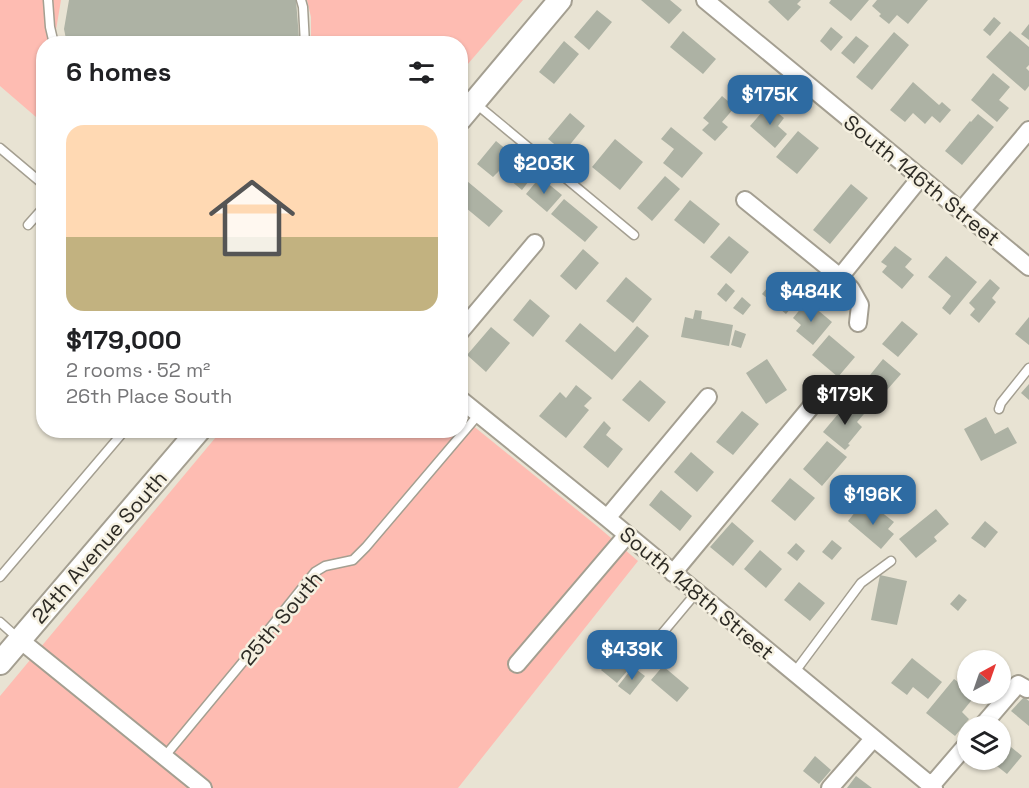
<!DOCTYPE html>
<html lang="en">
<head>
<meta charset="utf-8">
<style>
	:root { --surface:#fff; --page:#f2f2f2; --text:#202124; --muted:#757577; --accent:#2e6ba2 }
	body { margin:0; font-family:"Space Grotesk",sans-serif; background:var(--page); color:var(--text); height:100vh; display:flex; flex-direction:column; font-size:22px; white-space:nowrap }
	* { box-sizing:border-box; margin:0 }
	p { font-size:20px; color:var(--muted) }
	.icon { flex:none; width:33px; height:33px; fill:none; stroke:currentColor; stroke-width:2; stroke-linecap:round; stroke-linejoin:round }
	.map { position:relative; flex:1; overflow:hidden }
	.side { position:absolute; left:36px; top:36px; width:432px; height:402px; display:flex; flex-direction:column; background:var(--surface); border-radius:24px; box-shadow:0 2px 4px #0004 }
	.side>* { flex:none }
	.needle { width:39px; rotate:40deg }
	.controls { position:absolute; left:957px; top:650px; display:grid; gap:12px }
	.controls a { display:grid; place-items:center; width:54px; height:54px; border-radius:50%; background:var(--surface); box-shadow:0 2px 4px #0004; font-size:30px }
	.price { position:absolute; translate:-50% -51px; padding:0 14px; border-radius:12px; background:var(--accent); color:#fff; font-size:20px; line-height:39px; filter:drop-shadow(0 2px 3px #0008) }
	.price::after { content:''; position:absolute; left:50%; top:36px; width:18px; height:14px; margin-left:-9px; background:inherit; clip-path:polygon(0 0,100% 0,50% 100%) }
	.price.on { background:#222; color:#fff }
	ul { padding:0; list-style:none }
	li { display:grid; align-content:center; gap:12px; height:318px; padding:0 30px }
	li span { display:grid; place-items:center; height:186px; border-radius:18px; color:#555 }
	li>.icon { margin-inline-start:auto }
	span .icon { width:108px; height:108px; fill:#fffc; stroke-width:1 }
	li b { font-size:26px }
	h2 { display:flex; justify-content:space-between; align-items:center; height:72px; padding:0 30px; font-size:26px }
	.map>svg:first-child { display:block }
</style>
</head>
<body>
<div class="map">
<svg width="1029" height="788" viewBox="0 0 1029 788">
	<rect width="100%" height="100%" fill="#e8e3d3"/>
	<path fill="#febcb2" d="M0,0H61L56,30L57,43L44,44L43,123L0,86Z
		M307,0H523L461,72L460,44L311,43V17Z
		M461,416L597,526L638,561L458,788H0V696L221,431L460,430Z"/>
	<path fill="#adb2a4" d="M69,0H296L299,38L298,44H67L64,29Z
		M641,0H670L682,10L669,24Z
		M770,0H801L797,4L801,7L788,21L768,2Z
		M831,0H869L851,21L829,3Z
		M877,0H928L908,24L897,15L889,24L879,16L881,14L872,6Z
		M597,10L612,22L589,50L574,37Z
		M994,17L1001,23L990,36L983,30Z
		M1029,24V40L1021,34Z
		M831,27L843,37L831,51L820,41Z
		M683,31L716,59L703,74L670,47Z
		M1010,31L1029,47V65L1026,68L1029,71V86L1025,91L986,57Z
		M894,32L909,45L872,90L856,77Z
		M856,36L869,46L854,64L841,53Z
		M564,41L579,54L554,84L539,72Z
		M993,73L1010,87L999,100L1009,108L997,122L971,100Z
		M913,82L939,105L942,102L951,110L940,123L932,116L925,124L913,113L905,122L890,110Z
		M722,96L735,107L722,122L728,127L715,141L702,130L709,123L703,118Z
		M768,105L784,118L778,126L787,134L775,148L750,126Z
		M570,113L585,126L564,152L548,139Z
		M978,114L994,127L962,165L945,151L970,121L971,122Z
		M671,127L703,153L682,178L663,163L674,149L661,139Z
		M798,131L819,148L797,174L776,157Z
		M615,139L643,162L620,190L592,167Z
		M496,141L535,173L522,190L499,171L493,177L477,164Z
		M665,176L680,189L652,221L637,208Z
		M540,177L562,195L547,212L526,194Z
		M467,181L503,211L489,227L460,203V189Z
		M851,184L868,198L830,244L813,230Z
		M564,199L598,227L585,242L551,214Z
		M690,200L720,224L704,244L674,220Z
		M729,236L749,252L731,274L710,257Z
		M895,246L912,259L905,267L914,275L902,289L882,272L887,266L881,262Z
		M583,249L599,263L576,290L560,276Z
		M946,256L977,282L950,315L942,308L951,296L928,277Z
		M777,276L801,296L786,314L762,294Z
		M626,277L652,299L633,323L606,301Z
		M990,279L1000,288L992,298L996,302L979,323L970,315L975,309L969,303Z
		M726,283L735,291L726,302L717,294Z
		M742,297L751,305L743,315L733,308Z
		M530,299L550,316L533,337L513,320Z
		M807,301L832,322L813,345L796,331L801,325L793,318Z
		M695,310L702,311L701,319L733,325L729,346L681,337L685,317L693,319Z
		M1029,317V345L1015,334Z
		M902,321L918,334L898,357L882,344Z
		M580,323L615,352L637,326L649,336L612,380L565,341Z
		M491,327L510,343L486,372L467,355Z
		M735,330L746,334L741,348L731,345Z
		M829,335L855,357L838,377L812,355Z
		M767,359L787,390L766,404L746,373Z
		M883,359L901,374L879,399L862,385Z
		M640,380L666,402L649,422L622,400Z
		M1029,384V400L1021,393Z
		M576,385L592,398L584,406L589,410L566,438L539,416L560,392L566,398Z
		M849,401L864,414L857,422L862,427L848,444L850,445L845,450L823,432Z
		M742,411L759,424L733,455L716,442Z
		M986,417L995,434L1008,427L1017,443L981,461L964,429Z
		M604,421L611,428L606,435L623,449L608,468L583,447Z
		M827,441L847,457L822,486L803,469Z
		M691,452L714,472L697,492L674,472Z
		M790,478L815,498L795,521L771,501Z
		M661,490L692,516L680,531L649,505Z
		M860,506L874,518L880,511L894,522L888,529L894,534L881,549L848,521Z
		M936,509L949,524L934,537L937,541L916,558L899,539Z
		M985,521L998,532L985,548L971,538Z
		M732,522L754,541L733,566L710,547Z
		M832,540L842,548L832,560L822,552Z
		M796,543L805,551L797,561L787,553Z
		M760,550L782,569L766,588L744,569Z
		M880,575L907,581L897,625L871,620Z
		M799,582L825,603L810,621L784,600Z
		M959,594L967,600L958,611L950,604Z
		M628,637L644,651L617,683L601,670Z
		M912,658L942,682L928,699L913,687L907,695L891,683Z
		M663,666L689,688L677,702L651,680Z
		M633,667L645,676L630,695L618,686Z
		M954,679L968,689V693H972L975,696L962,712L969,719L955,736L926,713Z
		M1024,697L1029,701V726L1011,711Z
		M1000,738L1022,756L1007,774L988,759H1000Z
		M815,756L831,770L819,784L803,771Z
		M856,776L872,788H847Z"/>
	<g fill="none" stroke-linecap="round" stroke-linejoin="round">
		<g stroke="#a49f91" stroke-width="11">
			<path id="lane" d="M48,0L50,27L54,44
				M301,0L303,7L305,44
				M475,103L634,235
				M0,148L44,185
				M28,225L44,207
				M999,409L1001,403L1029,368
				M0,577L125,430
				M0,622L20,640
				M645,654L696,593
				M794,673L861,583L891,561
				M165,756L242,663L315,572L325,566L353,560L366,547L479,414"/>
		</g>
		<g stroke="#a49f91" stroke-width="20">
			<path id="street" d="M705,0L1029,267
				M745,200L840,277
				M961,211L1029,130
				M858,323L860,305L851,289L840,277L920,178
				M460,332L535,243
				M460,399L607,518L934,788
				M607,518L708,397
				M673,573L810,408
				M20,640L203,788
				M517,664L627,535
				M982,726L1018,684L1027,689
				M931,786L968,743
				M830,788L873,739"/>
		</g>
		<g stroke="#a49f91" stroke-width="26">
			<path id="secondary" d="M460,119L560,0
				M0,663L199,430"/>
		</g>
		<use href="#lane" stroke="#fff" stroke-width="8"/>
		<use href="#street" stroke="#fff" stroke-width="16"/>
		<use href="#secondary" stroke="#fff" stroke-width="22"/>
	</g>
	<g text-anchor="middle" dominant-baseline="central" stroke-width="5" stroke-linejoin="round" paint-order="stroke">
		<g font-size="21" fill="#2d2b25" stroke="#f5f0e0">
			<text transform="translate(922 180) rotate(39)">South 146th Street</text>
			<text transform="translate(99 547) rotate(-49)">24th Avenue South</text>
			<text transform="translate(697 593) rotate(40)">South 148th Street</text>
			<text transform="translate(281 618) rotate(-50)">25th South</text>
		</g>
	</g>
</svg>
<div class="controls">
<a><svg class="needle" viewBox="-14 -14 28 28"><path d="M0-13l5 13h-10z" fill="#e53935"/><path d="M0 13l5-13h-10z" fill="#757577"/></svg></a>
<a><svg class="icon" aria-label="layers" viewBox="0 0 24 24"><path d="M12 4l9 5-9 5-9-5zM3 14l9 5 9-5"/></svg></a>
</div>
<b class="price" style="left:770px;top:126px">$175K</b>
<b class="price" style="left:544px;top:195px">$203K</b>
<b class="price" style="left:811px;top:323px">$484K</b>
<b class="price on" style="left:845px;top:426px">$179K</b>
<b class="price" style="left:873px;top:526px">$196K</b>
<b class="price" style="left:632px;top:681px">$439K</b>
<section class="side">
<h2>6 homes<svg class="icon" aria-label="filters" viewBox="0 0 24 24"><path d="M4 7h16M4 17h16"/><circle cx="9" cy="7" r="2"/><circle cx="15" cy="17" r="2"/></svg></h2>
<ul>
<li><span style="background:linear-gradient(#ffd9b3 60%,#c2b280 0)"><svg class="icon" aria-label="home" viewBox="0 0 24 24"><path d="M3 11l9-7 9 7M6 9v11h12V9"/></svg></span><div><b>$179,000</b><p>2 rooms · 52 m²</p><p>26th Place South</p></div></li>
</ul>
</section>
</div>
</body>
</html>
